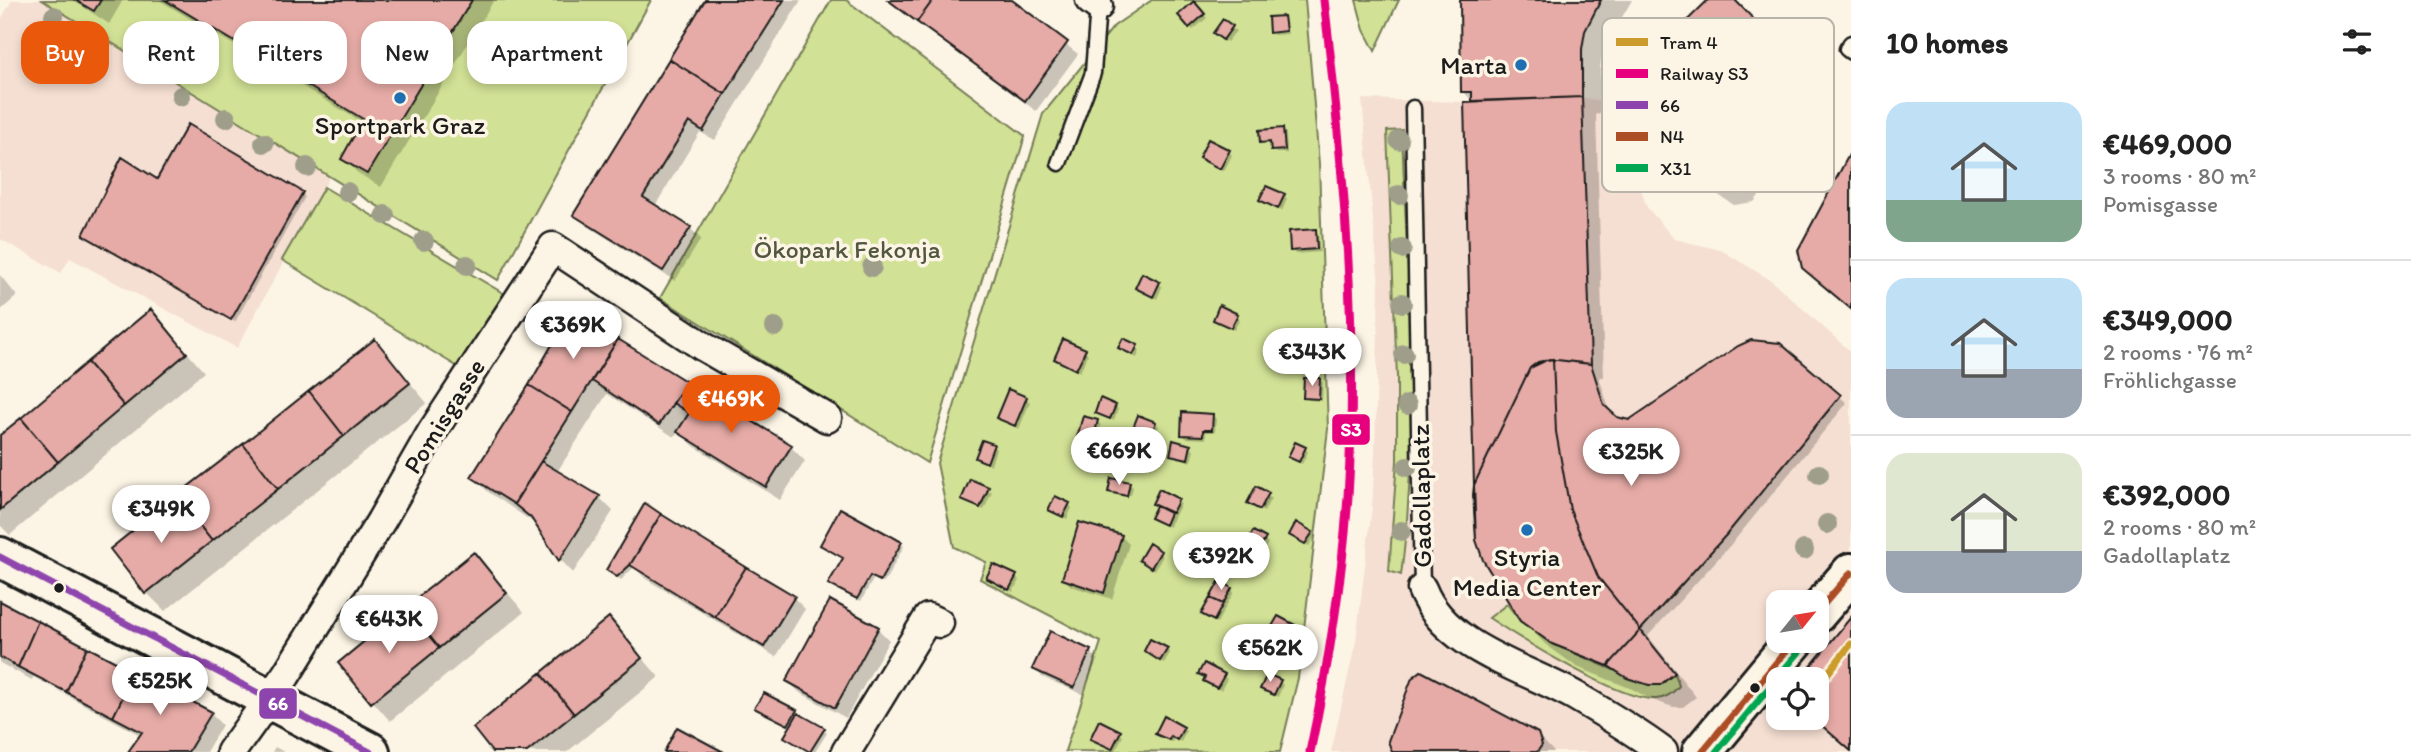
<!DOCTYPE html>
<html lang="en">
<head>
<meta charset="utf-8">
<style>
	:root { --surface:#fff; --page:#f2f2f2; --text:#222; --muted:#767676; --line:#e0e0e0; --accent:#ea580c }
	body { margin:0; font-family:Itim,sans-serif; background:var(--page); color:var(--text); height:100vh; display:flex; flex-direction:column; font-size:26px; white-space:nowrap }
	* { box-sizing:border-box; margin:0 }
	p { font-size:23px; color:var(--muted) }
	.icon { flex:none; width:38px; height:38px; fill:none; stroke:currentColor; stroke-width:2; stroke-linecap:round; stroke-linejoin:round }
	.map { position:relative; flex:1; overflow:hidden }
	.drawer { display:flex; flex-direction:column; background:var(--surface); width:560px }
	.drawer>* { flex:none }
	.hud { position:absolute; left:21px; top:21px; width:665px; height:63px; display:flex; gap:14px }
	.needle { width:46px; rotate:60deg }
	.fabs { position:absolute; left:1766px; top:590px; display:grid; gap:14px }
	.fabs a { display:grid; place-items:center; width:63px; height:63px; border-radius:14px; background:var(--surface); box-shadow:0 4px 10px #0003; font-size:35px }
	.price { position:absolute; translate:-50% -60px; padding:0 16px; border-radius:24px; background:#fff; color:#222; font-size:23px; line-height:46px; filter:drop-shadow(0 2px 4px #0008) }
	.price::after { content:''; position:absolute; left:50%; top:42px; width:21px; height:16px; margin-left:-10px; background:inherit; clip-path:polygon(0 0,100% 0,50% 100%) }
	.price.active { background:var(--accent); color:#fff }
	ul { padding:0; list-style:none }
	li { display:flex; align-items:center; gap:21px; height:175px; padding:0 35px }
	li+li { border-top:2px solid var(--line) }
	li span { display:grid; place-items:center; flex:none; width:196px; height:140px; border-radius:21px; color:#555 }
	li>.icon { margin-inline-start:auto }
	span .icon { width:84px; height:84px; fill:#fffc; stroke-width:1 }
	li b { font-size:30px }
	h2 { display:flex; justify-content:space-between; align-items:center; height:84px; padding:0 35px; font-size:30px }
	.chip { padding:0 24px; border-radius:21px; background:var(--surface); box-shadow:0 4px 10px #0003; font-size:24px; line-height:63px }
	.chip.active { background:var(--accent); color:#fff }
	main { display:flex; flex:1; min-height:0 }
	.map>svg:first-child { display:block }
</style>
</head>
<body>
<main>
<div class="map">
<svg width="1851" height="752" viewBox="0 0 1851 752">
	<rect width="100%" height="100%" fill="#fcf5e5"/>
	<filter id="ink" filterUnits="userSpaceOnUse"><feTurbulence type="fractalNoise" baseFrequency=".0143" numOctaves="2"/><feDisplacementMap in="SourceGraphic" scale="14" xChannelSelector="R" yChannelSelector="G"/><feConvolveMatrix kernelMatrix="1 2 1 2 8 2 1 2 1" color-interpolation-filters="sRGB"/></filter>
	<g filter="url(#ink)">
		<path fill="#f5dfd2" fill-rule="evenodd" d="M12,0H42L330,176L237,348L70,258L61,273L0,239V21Z
			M1582,97L1618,106L1646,206L1674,239L1721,250L1772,281L1851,352V752H1331L1356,641L1372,507L1375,452L1379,286L1362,99L1464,102ZM1778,602H1816V640H1778ZM1778,679H1816V718H1778Z"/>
		<path fill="#d1e195" stroke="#767e58" stroke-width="2" d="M42,0H651L498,280Z
			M831,0H846L1025,136L927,463L660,298Z
			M1152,0H1305L1319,164L1328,429L1298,678L1280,752L1065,751L1101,642L980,579L986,562L954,547L937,463L1043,114L1114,26Z
			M1356,0H1399L1375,51L1364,30Z
			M1402,130C1407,278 1421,428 1401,575L1389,571L1397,461V377L1387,131Z
			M324,187L508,296L458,367L282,260Z
			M1507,604L1520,621L1553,644L1649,685H1660L1675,673L1679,686C1672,694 1666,698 1656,699C1622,702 1519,638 1489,618Z"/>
		<path fill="#0003" fill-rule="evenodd" d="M73,0H123L109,24Z
			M159,0H494L381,187L358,173L343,159L363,123Z
			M707,0H801L715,140L700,132L655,206L690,228L701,239L675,281L586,225L575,214Z
			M887,0H1009L1078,54L1036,111Z
			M1462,0H1632L1603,50L1600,68V114H1596L1604,377H1599L1610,412L1623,422L1839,396L1847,403L1734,541L1648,636L1696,697L1683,707H1673L1652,700L1632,689L1577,667L1545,644L1522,620L1474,103L1463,91Z
			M1710,0H1732L1832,101L1754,202L1734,205L1697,181L1678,162Z
			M1194,3L1207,18L1193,30L1180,15Z
			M1283,18L1288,34L1274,35L1271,32Z
			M1224,21L1236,31L1227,42L1219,36Z
			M1282,130L1286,133L1287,153H1276L1272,145L1262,142Z
			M1229,152L1232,155L1224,171L1201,158Z
			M158,182L302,193L305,197L235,322L88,238Z
			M1284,195L1287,199L1282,211L1265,203Z
			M1315,231L1318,234L1320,252L1295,254L1292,250Z
			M0,275L17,296L0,311Z
			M1159,283L1162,287L1157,299L1137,287Z
			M151,311L204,372L10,535L0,525V437Z
			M573,313L791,447L805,461L780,500L694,446L678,431L674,437L607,394L557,472L599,497L613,511L573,573L560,559L537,525L487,491L473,476Z
			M1237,315L1240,319L1234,330L1215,319Z
			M1123,340L1140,350L1137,358L1120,348Z
			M375,341L427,403L165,611L147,593Z
			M1085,351L1088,354L1080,372L1056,359Z
			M1319,380L1323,383L1322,401L1309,400L1305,397Z
			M1026,399L1030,402L1019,429L998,418Z
			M1115,406L1118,409L1114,421L1097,412Z
			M1212,415L1216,419L1215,432H1206V439L1186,438L1183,435Z
			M1097,422L1101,425L1096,443L1079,436Z
			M1155,423L1159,426L1155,437L1135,428Z
			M993,446L996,449L991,465L981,461L977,458Z
			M1191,446L1194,450L1191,462L1171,455Z
			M1305,448L1308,452L1302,464L1290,457Z
			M971,481L992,492L984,510L963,499Z
			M1129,484L1133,487L1131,495L1110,491Z
			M1257,489L1271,498L1264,512L1249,503Z
			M1160,492L1181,504L1169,527L1152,518Z
			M1069,504L1072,508L1067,519L1050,510Z
			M660,516L794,598L805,609L776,657L646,579L634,567L621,580L608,569Z
			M1312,533L1315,536L1309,546L1291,535Z
			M1121,536L1129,544L1112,599L1071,586L1064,579Z
			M1264,540L1268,543L1260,557L1249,551Z
			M901,543L904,546L884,583L874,578L861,601L834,587Z
			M1150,546L1163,556L1155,570L1144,563Z
			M474,554L524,612L390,721L340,663Z
			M1016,577L1019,580L1013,592L989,578Z
			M1231,589L1234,592L1217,623L1207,617L1203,614Z
			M0,603L211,714L222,725L206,752H130L142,736L33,677L32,680L0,663ZM34,673L74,695L73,698L34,677Z
			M609,620L659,677L567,752H494Z
			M1294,626L1297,630L1292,640L1273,628Z
			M878,629L889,640L846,718L799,692L788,681Z
			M1278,649L1281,652L1276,662L1261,654Z
			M1167,650L1170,653L1164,663L1149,654Z
			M1090,652L1098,659L1082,694L1042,677L1035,669Z
			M1201,673L1223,676L1227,679L1221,690L1208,684Z
			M1280,682L1283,685L1278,697L1262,688Z
			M756,708L796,711L827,733L815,752H809L789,740L792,727Z
			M1183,728L1186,731L1181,742L1175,738L1172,742L1161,737Z
			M1120,733L1123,736L1115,751L1092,738Z
			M1537,734L1554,752H1394Z
			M275,747L284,752H272Z"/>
		<path fill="#e6aba6" stroke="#1c1c1c" stroke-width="2" d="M75,0H101L94,11Z
			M165,0H472L367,174L341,159L363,119Z
			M705,0H784L725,94L669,59Z
			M888,0H933L917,22Z
			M933,0H1012L1068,42L1025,101L917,22Z
			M1460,0H1601L1585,31L1582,49V97L1472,101V92H1461Z
			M1708,0H1735L1814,81L1741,179L1726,188H1714L1676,163L1655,62L1661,46Z
			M1194,1L1205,14L1189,28L1178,15Z
			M1284,16L1286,31L1269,33L1268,17Z
			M1223,19L1233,26L1223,40L1213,33Z
			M669,59L725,94L703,131L689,122L643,197L691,227L663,271L573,215Z
			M1582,97L1591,364L1549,359L1530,368L1474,485L1464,102Z
			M188,124L303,192L231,320L83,235L122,157L157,179Z
			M1283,128L1285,150L1271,151L1270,142L1260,143L1259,130Z
			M1208,139L1230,150L1220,169L1199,158Z
			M1851,151V309L1802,268L1798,250Z
			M1266,186L1285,194L1278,209L1259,200Z
			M1316,229L1317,249L1290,251L1289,231Z
			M1142,273L1160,282L1153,297L1135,288Z
			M1219,305L1238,314L1231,328L1213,320Z
			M151,309L187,353L124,406L87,362Z
			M572,310L618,339L572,412L529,385Z
			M1123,338L1138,345L1133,355L1118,348Z
			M375,339L410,383L344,436L309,391Z
			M618,339L687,382L659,425L592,381Z
			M1063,339L1086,349L1076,370L1054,359Z
			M1751,340L1780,343L1841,395L1727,534L1608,666L1552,644L1520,621L1483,560L1476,540L1473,495L1474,485L1530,368L1549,359L1591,364L1604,405L1617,417L1629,420L1738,346Z
			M1553,359L1556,432L1570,510L1598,577L1675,673L1660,685H1649L1627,678L1608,666L1552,644L1520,621L1483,560L1476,540L1474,485L1530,368L1538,362Z
			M87,362L124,406L58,462L21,418Z
			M1304,378H1320L1319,399L1303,398Z
			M687,382L792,445L766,487L677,432L689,413L673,403Z
			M529,385L572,412L514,504L471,477Z
			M1008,389L1027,397L1015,426L996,418Z
			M309,391L344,436L278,489L243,444Z
			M1100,398L1116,405L1110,419L1095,413Z
			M1182,412L1213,414L1212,430H1203V436L1181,435Z
			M1138,415L1156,422L1151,435L1133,428Z
			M1083,416L1098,420L1093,441L1077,437Z
			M21,418L58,462L0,510V435Z
			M982,440L994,444L987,463L975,458Z
			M1173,440L1191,445L1188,459L1170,455Z
			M1295,442L1306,447L1299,462L1288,457Z
			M243,444L278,489L212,541L176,496Z
			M541,461L600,496L559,561L531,518L514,504Z
			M1111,478L1130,482L1127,496L1108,492Z
			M970,479L989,487L980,508L961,500Z
			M1256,486L1269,493L1260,510L1247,503Z
			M1159,489L1179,499L1172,513L1152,504Z
			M176,496L212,541L145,594L110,549Z
			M1055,496L1070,503L1063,517L1048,510Z
			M645,503L661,514L630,565L617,577L606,570Z
			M1156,506L1170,513L1165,525L1150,518Z
			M840,508L902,542L880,581L870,576L857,599L828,584L843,558L820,545Z
			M661,514L746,567L715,617L630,565Z
			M1079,522L1122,535L1104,593L1062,579Z
			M1296,522L1313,532L1305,544L1289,535Z
			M1253,531L1266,538L1256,555L1244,548Z
			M1149,543L1161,551L1151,568L1139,560Z
			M474,552L507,593L439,648L406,607Z
			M993,564L1017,575L1009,590L986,578Z
			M746,567L795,596L764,647L715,617Z
			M1220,580L1232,588L1223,604L1210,598Z
			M1210,598L1223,604L1214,621L1201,614Z
			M830,600L879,627L835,708L786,681Z
			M0,601L38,621L18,667L0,657Z
			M406,607L439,648L371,703L338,663Z
			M1278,616L1295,625L1288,637L1271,628Z
			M609,617L642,658L574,714L541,673Z
			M1851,617V751L1813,718H1816V679H1800Z
			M38,621L87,647L66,692L18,667Z
			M1050,631L1091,650L1074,688L1032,669Z
			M1262,638L1279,647L1272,660L1255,651Z
			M1150,639L1168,648L1160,661L1144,651Z
			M87,647L135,672L113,717L66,692Z
			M1204,663L1225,674L1217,688L1203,681L1205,677L1198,674Z
			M1421,671L1538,733L1542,745L1537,752H1392L1388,741L1412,678Z
			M135,672L212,712L188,752H128L142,732L113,717Z
			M541,673L574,714L527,752H492L473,728Z
			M1267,674L1281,680L1274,695L1260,689Z
			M764,693L797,710L788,725L754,708Z
			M798,713L825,728L810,752L784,737Z
			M1164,716L1184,727L1177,740L1171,736L1169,740L1155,734Z
			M1099,720L1121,731L1112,749L1090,739Z
			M677,727L716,748L724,752H664Z"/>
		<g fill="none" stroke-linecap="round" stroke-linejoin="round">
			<g stroke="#1c1c1c" stroke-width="19">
				<path id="service" d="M1851,43L1847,49L1851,52
					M1413,108L1422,589
					M1059,163L1093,73L1098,6"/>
			</g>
			<g stroke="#1c1c1c" stroke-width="33">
				<path id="minor" d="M1090,0L1098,6
					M1422,589C1445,648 1526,668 1577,697C1606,714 1636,732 1663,752
					M231,752L286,675L381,521L432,432L553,247L704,347L827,418
					M846,752L928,618L939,623"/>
			</g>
			<g stroke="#1c1c1c" stroke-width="44">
				<path id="secondary" d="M0,557L370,752"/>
			</g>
			<g stroke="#1c1c1c" stroke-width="44">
				<path id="primary" d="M1816,614L1851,573
					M1702,752L1795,640"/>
			</g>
			<use href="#service" stroke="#fcf5e5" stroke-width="14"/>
			<use href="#minor" stroke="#fcf5e5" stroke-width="28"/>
			<use href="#secondary" stroke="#fcf5e5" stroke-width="38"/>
			<use href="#primary" stroke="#fcf5e5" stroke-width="38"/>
			<g stroke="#fcf5e5" stroke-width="12">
				<path id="bus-1" d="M0,557L370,752"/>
			</g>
			<g stroke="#fcf5e5" stroke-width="12">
				<path id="bus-2" d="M1816,613L1851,573
					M1702,752L1795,640"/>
			</g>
			<g stroke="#fcf5e5" stroke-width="12">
				<path id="bus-3" d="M1716,752L1803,647"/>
			</g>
			<use href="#bus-1" stroke="#8e44ad" stroke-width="7"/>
			<use href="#bus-2" stroke="#ac4e26" stroke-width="7"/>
			<use href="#bus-3" stroke="#00a651" stroke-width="7"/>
			<g stroke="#fcf5e5" stroke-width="14">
				<path id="rail-1" d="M1310,752C1328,667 1342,582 1348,496C1359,331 1343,164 1324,0"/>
			</g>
			<use href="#rail-1" stroke="#e6007e" stroke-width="9"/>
			<g stroke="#fcf5e5" stroke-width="12">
				<path id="tram-1" d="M1816,688L1851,644"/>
			</g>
			<use href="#tram-1" stroke="#cb9c2c" stroke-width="7"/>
		</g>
		<g fill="#9e9e8a">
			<circle cx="54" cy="16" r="10"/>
			<circle cx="101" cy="43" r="10"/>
			<circle cx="142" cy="67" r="10"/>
			<circle cx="181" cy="96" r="10"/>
			<circle cx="226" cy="118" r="10"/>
			<circle cx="1399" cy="140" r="10"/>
			<circle cx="264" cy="143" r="10"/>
			<circle cx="307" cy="167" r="10"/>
			<circle cx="347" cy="192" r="10"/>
			<circle cx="1399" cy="195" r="10"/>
			<circle cx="385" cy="215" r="10"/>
			<circle cx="424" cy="241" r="10"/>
			<circle cx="1402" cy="249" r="10"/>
			<circle cx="467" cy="265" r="10"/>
			<circle cx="872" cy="267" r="10"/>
			<circle cx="1402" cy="303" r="10"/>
			<circle cx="775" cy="327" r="10"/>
			<circle cx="1404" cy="354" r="10"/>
			<circle cx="1407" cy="405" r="10"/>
			<circle cx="1407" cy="467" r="10"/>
			<circle cx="1819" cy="474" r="10"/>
			<circle cx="1827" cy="524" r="10"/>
			<circle cx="1401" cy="531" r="10"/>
			<circle cx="1804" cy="550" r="10"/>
		</g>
	</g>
	<g fill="#1f6fb2" stroke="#fcf5e5" stroke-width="2.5">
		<circle cx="1521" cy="65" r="7"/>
		<circle cx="400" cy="98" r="7"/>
		<circle cx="1527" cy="530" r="7"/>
	</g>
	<g fill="#1c1c1c" stroke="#fcf5e5" stroke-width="2.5">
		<circle cx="59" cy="588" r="6"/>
		<circle cx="1755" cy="688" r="6"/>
	</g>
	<g text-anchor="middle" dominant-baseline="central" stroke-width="7" stroke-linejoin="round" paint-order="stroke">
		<g font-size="26" fill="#1c1c1c" stroke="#fcf5e5">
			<text x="1507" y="65" text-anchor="end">Marta</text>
			<text x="400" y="125">Sportpark Graz</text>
			<text x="1527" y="557">Styria<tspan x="1527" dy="30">Media Center</tspan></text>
		</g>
		<g font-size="26" fill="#525740" stroke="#fcf5e5">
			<text x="847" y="249">Ökopark Fekonja</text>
		</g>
		<g font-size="26" fill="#1c1c1c" stroke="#fcf5e5">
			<text transform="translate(444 416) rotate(-58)">Pomisgasse</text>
			<text transform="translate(1421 496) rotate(-91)">Gadollaplatz</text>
		</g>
	</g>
	<rect x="1602" y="18" width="232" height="174" rx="10" fill="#fcf5e5" stroke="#b9b4a9" stroke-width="2"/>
	<rect x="1616" y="38" width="32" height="8" fill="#cb9c2c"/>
	<rect x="1616" y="69" width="32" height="9" fill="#e6007e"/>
	<rect x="1616" y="101" width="32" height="8" fill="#8e44ad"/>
	<rect x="1616" y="132" width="32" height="9" fill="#ac4e26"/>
	<rect x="1616" y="164" width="32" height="8" fill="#00a651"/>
	<g font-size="19" fill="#1c1c1c">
		<text x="1660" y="49">Tram 4</text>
		<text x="1660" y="80">Railway S3</text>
		<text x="1660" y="112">66</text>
		<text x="1660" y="143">N4</text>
		<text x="1660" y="175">X31</text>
	</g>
	<g stroke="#fcf5e5" stroke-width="2.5">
		<rect x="1331" y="413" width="40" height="33" rx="7" fill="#e6007e"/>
		<rect x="258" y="687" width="40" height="33" rx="7" fill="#8e44ad"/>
	</g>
	<g font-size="19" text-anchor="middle" font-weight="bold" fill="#fff">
		<text x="1351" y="436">S3</text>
		<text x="278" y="710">66</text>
	</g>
</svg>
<div class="fabs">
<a><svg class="needle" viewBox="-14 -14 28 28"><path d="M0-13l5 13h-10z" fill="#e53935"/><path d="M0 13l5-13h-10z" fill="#767676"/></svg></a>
<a><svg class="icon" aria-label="locate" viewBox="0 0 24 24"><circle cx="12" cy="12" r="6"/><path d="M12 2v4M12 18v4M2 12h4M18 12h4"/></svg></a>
</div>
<b class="price" style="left:573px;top:361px">€369K</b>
<b class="price" style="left:1312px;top:388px">€343K</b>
<b class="price active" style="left:731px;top:435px">€469K</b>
<b class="price" style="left:1119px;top:487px">€669K</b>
<b class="price" style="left:1631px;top:488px">€325K</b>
<b class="price" style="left:161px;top:545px">€349K</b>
<b class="price" style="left:1221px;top:592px">€392K</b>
<b class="price" style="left:389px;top:655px">€643K</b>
<b class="price" style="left:1270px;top:684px">€562K</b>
<b class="price" style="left:160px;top:717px">€525K</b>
<div class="hud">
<a class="chip active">Buy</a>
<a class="chip">Rent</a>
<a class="chip">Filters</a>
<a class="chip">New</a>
<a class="chip">Apartment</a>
</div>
</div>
<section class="drawer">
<h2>10 homes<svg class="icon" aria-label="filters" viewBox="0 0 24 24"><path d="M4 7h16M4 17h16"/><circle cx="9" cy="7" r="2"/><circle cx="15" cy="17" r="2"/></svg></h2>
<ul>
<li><span style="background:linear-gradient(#bfe0f5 70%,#7fa58c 0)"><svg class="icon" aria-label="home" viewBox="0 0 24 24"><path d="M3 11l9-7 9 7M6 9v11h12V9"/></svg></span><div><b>€469,000</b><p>3 rooms · 80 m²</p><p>Pomisgasse</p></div></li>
<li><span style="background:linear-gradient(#bfe0f5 65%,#9aa5b1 0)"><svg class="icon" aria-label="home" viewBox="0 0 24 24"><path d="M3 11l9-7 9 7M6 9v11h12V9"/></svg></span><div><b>€349,000</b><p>2 rooms · 76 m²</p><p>Fröhlichgasse</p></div></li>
<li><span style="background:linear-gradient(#dfe7d0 70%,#9aa5b1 0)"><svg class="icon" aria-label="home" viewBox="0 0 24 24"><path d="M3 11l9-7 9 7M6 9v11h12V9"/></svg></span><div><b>€392,000</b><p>2 rooms · 80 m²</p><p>Gadollaplatz</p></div></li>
</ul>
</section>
</main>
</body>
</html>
